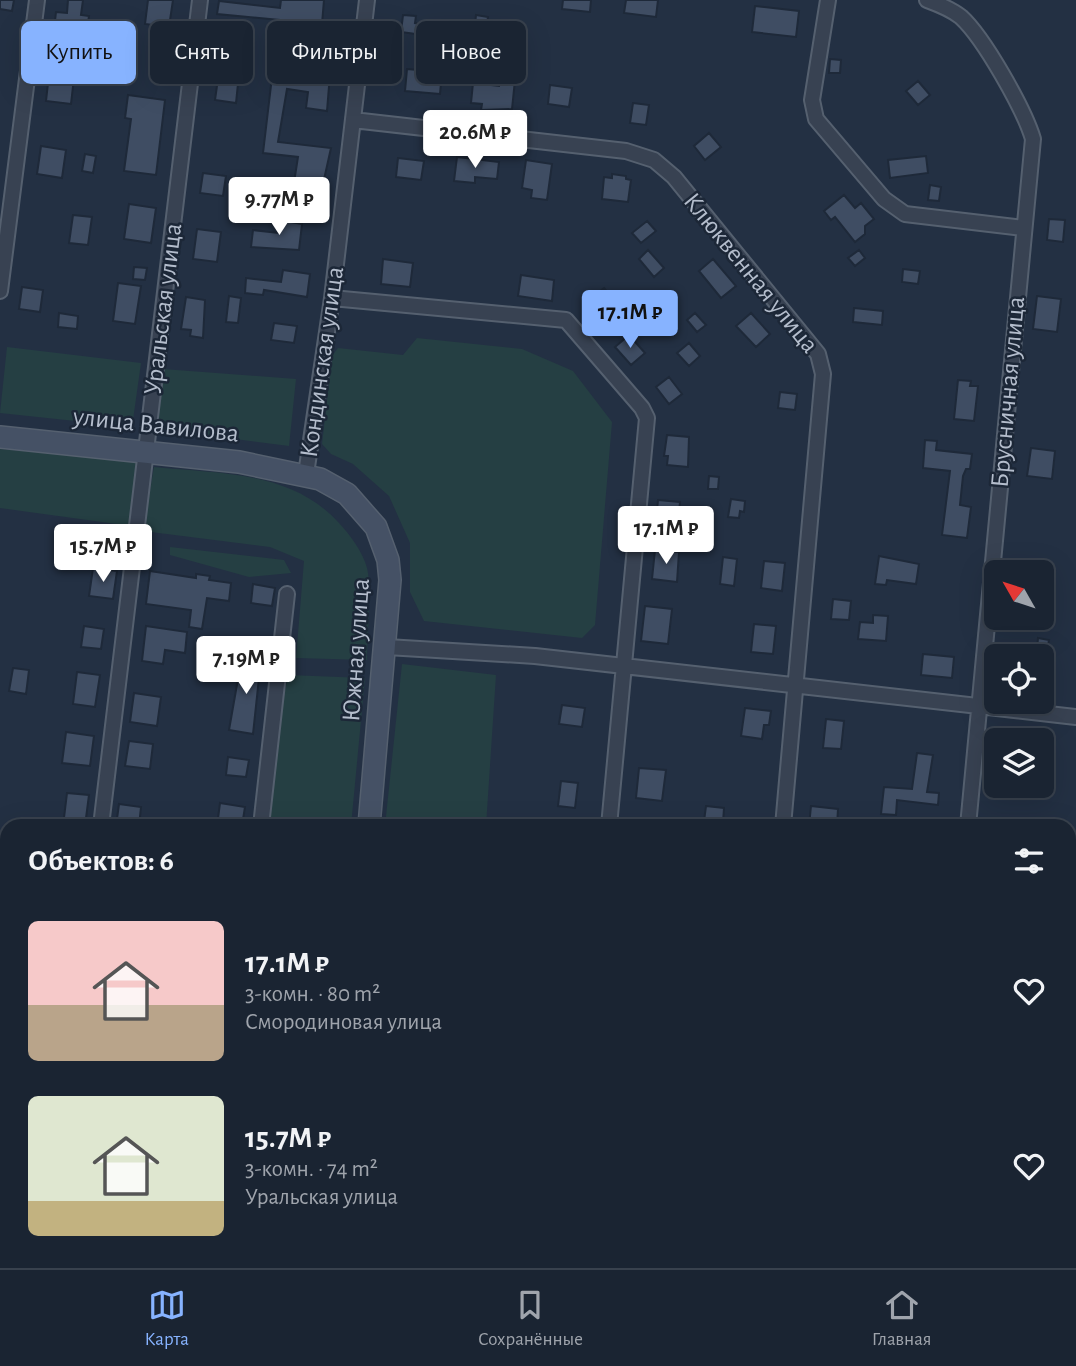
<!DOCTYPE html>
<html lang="ru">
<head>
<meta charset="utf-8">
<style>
	:root { --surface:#1a2432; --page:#232c3a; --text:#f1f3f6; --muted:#9fa4ac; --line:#38414d; --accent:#87b3ff }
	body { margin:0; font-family:"Alegreya Sans",sans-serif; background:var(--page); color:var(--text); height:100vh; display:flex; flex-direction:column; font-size:26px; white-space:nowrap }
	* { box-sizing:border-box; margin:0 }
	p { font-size:23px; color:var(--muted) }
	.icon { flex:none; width:38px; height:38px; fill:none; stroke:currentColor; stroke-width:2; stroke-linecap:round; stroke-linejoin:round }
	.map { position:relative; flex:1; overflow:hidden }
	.drawer { position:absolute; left:0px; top:819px; width:1076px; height:450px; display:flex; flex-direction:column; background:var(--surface); border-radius:21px 21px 0 0; box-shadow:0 7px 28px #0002,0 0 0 2px var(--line) }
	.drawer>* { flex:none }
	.banner { position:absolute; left:21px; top:21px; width:700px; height:63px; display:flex; gap:14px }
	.needle { width:46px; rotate:309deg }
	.fabs { position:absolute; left:984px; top:560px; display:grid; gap:14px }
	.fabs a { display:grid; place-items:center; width:70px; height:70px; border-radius:10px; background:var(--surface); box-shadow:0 7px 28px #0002,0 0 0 2px var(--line); font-size:35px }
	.price { position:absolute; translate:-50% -60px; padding:0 16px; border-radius:7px; background:#fff; color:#222; font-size:23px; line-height:46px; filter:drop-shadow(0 2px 4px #0008) }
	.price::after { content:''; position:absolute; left:50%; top:42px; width:21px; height:16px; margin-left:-10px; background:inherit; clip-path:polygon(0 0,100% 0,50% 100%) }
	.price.selected { background:var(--accent); color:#111 }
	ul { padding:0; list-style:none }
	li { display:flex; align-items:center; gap:21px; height:175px; padding:0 28px }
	li span { display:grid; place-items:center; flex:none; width:196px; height:140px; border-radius:10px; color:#555 }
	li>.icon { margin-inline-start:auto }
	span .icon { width:84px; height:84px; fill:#fffc; stroke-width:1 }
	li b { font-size:30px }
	h2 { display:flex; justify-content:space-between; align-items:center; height:84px; padding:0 28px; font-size:30px }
	.tag { padding:0 24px; border-radius:10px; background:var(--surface); box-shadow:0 7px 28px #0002,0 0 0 2px var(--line); font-size:24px; line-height:63px }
	.tag.selected { background:var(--accent); color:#111 }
	.menu { display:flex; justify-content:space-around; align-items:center; height:98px; border-top:2px solid var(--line); background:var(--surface); font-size:19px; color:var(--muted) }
	.menu a { display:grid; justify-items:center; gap:4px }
	.menu .selected { color:var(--accent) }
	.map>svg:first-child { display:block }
</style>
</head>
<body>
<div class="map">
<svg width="1076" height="1268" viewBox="0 0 1076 1268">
	<rect width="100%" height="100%" fill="#233043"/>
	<path fill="#253f43" d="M417,338L522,349L573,371L612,422L595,625L582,638L424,621L410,592V543L389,496L353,464L331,454L322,444L332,356L338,348L403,355Z
		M7,347L141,363L132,427L0,413Z
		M163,369L296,379L289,446L157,429Z
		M0,449L139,460L131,526L0,508Z
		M154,467C219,474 291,470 339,523C350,535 363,552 367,568C372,588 367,637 367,660L296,658L304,561L270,547L143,531Z
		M170,547L284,560L291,573L249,577L170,555Z
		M402,664L496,675L486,826H385Z
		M288,675L365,678L351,826H269L276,739Z
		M218,1262H312L311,1268H217Z
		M364,1262H463V1268H363Z"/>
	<path fill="#3f4d63" stroke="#1e2939" stroke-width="2" d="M0,0H14L12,11L0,9Z
		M68,0H83L81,15L89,16L83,57L89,58L87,70L75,69L71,104L46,101L56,12L67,13Z
		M148,0H173L169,27L145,24Z
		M281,0H324L322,24L217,14L219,1L280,8Z
		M563,0H591L590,12L562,9Z
		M626,0H658L656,17L624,13Z
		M755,6L799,11L796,37L752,32Z
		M403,15L416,16L415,23L424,24L423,35L401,32Z
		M476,15L488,17L485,37L474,35Z
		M217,32L243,35L236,103L215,100L221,57L214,56Z
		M312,35L333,37L327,111L306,108L308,92L287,89L278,142L331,148L321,193L293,189L298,157L263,153L272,77L306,82Z
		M464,48L477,49L475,63L463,61Z
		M830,59L841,60L840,73H829Z
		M407,69L442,72L440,94L405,91Z
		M500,78L515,80L512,109L481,110L482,104L471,103L473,83L499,86Z
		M918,81L930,95L918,105L906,91Z
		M550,85L572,88L569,107L548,104Z
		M128,95L165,100L156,175L124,171L131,119L125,118Z
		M633,103L649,105L646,125L630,123Z
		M709,133L721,147L705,160L694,146Z
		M41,146L66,150L62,178L37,174Z
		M85,154L96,156L93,173L82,171Z
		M926,156L928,173L890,178L888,160Z
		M457,157L499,162L497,179L475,177V183L454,181Z
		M398,158L424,161L421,180L396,177Z
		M526,160L552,164L547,200L531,198L532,190L522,188Z
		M203,173L226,176L223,196L200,193Z
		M612,174L626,176V179L631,180L628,202L602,199L604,177L612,178Z
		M930,185L941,187L939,201L928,200Z
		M844,195L855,208L861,203L874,219L865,226V234L855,242L835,217L831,220L824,211Z
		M129,204L156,208L151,243L124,239Z
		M73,215L92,217L88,245L69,243Z
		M1049,219L1065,220L1063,242L1047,240Z
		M279,220L302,224L299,250L251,247L253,230L278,233Z
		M647,221L656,231L641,243L632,233Z
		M197,229L221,232L217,262L193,259Z
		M648,250L664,268L654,277L639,259Z
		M859,250L865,258L855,266L848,258Z
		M383,259L413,263L410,287L381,284Z
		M713,259L736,286L721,298L699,271Z
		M134,267L147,268L145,280L133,279Z
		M903,269L920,271L918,284L902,282Z
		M283,270L310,274L307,297L264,290L263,295L245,293L246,278L281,282Z
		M521,275L554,280L552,301L518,296Z
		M118,283L141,286L135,324L113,321Z
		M22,287L43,290L40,312L19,309Z
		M604,288L622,310L605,324L589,299Z
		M229,296L241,298L238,323L226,322Z
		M1037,296L1061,299L1057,332L1033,329Z
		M186,297L205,300L203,338L190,336L191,330L181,329Z
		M854,308L883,311L882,325L853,322Z
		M59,313L78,316L77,329L58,327Z
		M695,313L706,325L697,332L687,320Z
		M751,313L770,334L756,347L736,326Z
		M274,323L297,326L294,343L271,340Z
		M629,335L645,353L631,365L615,347Z
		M689,343L700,356L689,366L677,353Z
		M669,377L682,394L669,404L656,387Z
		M958,380L971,381L970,386H978L974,421L954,419Z
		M780,392L797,394L795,410L778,408Z
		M667,435L689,437L688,467L667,465L668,456H664Z
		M925,440L937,441L936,450L972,454L970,469H966L963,476L960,505L971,507L967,538L942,535L950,471L923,468Z
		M1031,448L1055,451L1052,479L1027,476Z
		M709,476L719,477L718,489H708Z
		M731,499L745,501L744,512L740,511L739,518L728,517Z
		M658,500L680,502L677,533L655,531Z
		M655,550L679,552L677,582L652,579Z
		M879,556L919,564L916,584L887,580L886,585L875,584Z
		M723,557L737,559L734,586L720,584Z
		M764,561L785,563L782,591L761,588Z
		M93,568L117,571L113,599L89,596Z
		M1041,569L1055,571L1053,585L1041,583Z
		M150,571L196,578V574L210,576L209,580L231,583L229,601L207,598L202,629L189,627L191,610L146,604Z
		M253,584L275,588L272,606L251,603Z
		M833,599L851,601L849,620L831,619Z
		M645,606L672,609L668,644L641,641Z
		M873,615L888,616L886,641L858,639L860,622L873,623Z
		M754,624L776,626L773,654L751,652Z
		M84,626L104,629L101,649L81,647Z
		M146,626L187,632L185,653L165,650L163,664L142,661Z
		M1038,638L1049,640L1047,650L1037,649Z
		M923,654L954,657L952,678L921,675Z
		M242,656L261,659L253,734L229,730Z
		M13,668L29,670L26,694L9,691Z
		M77,672L100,675L95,707L73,704Z
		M134,693L161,697L157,726L130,722Z
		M562,705L585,708L582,727L559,724Z
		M745,708L771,711L769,725H764L762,739L741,736Z
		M826,719L844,721L841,749L823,748Z
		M66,732L94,736L90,766L62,763Z
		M129,741L153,744L150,769L125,766Z
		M917,753L933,755L927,792L939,793L938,805L897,800L896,815L881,814L884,787L912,789Z
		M228,757L249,760L246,777L226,775Z
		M639,768L666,770L662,801L636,798Z
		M561,781L578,783L575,808L558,806Z
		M67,793L89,795L85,826H63Z
		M220,803L245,807L242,826H217Z
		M119,804L141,807L139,826H116Z
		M706,806L724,808L723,823L704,821Z
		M811,806L838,809L837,826H809Z"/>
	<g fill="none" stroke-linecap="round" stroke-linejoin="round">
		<g stroke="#55606f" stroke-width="18">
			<path id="street" d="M828,0L812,100L816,119L884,199L905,214L1023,228
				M927,0C938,4 951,9 961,17C984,38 1024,109 1033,139L968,826
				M353,120L626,151L654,160L674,177L818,354L823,374L783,826
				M0,291L37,0
				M332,298L566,320L642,408L647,418L609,826
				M306,474L332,298L367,0
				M387,647L535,656L1076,717
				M101,826L200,0
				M261,826L287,594
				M1069,1082L1076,1016
				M47,1268L48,1262
				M211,1268V1262
				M564,1268L565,1262
				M741,1268L742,1262
				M925,1268V1262
				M1051,1268V1262"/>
		</g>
		<g stroke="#55606f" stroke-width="24">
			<path id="secondary" d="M0,437L239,462L320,479L347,494L376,527L388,560L390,580L369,826
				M324,1268L325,1262"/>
		</g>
		<use href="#street" stroke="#384252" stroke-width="14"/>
		<use href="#secondary" stroke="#455165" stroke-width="21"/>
	</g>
	<g text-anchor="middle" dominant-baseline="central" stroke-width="5" stroke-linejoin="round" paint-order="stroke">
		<g font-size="26" fill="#b4bdcc" stroke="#1c2737">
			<text transform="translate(751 273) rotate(51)">Клюквенная улица</text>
			<text transform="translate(163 309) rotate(-83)">Уральская улица</text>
			<text transform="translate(322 362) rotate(-82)">Кондинская улица</text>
			<text transform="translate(1008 392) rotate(-85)">Брусничная улица</text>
			<text transform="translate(156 425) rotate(6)">улица Вавилова</text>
			<text transform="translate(356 650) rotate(-86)">Южная улица</text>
		</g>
	</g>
</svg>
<div class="fabs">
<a><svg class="needle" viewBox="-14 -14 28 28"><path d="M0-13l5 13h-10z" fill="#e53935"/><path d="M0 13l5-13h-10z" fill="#9fa4ac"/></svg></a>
<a><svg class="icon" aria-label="locate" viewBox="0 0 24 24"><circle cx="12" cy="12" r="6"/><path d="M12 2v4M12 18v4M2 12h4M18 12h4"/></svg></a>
<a><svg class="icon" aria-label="layers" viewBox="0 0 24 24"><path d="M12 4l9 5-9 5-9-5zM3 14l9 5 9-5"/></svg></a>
</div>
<b class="price" style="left:475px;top:170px">20.6M ₽</b>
<b class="price" style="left:279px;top:237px">9.77M ₽</b>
<b class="price selected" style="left:630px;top:350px">17.1M ₽</b>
<b class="price" style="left:666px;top:566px">17.1M ₽</b>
<b class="price" style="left:103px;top:584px">15.7M ₽</b>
<b class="price" style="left:246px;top:696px">7.19M ₽</b>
<div class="banner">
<a class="tag selected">Купить</a>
<a class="tag">Снять</a>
<a class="tag">Фильтры</a>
<a class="tag">Новое</a>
</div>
<section class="drawer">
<h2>Объектов: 6<svg class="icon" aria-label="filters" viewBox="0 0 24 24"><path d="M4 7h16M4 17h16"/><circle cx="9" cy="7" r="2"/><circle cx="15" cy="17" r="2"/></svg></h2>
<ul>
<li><span style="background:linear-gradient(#f6c9c9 60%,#b9a48a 0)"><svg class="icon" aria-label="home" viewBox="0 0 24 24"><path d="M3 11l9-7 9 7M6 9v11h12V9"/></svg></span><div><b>17.1M ₽</b><p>3-комн. · 80 m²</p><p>Смородиновая улица</p></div><svg class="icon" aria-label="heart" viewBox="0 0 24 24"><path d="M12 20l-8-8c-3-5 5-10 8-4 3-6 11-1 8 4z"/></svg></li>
<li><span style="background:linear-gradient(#dfe7d0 75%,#c2b280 0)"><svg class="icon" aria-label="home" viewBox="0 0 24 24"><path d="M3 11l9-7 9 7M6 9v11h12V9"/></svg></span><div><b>15.7M ₽</b><p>3-комн. · 74 m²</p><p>Уральская улица</p></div><svg class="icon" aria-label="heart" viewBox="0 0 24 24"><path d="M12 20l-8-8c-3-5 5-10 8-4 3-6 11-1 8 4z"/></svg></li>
</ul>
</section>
</div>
<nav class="menu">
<a class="selected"><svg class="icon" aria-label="map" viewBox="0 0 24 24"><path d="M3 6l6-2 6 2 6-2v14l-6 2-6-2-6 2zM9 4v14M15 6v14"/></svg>Карта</a>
<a><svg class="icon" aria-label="saved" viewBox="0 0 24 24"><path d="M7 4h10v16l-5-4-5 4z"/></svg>Сохранённые</a>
<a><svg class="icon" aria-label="home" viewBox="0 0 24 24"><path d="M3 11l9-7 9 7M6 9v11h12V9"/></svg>Главная</a>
</nav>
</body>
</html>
